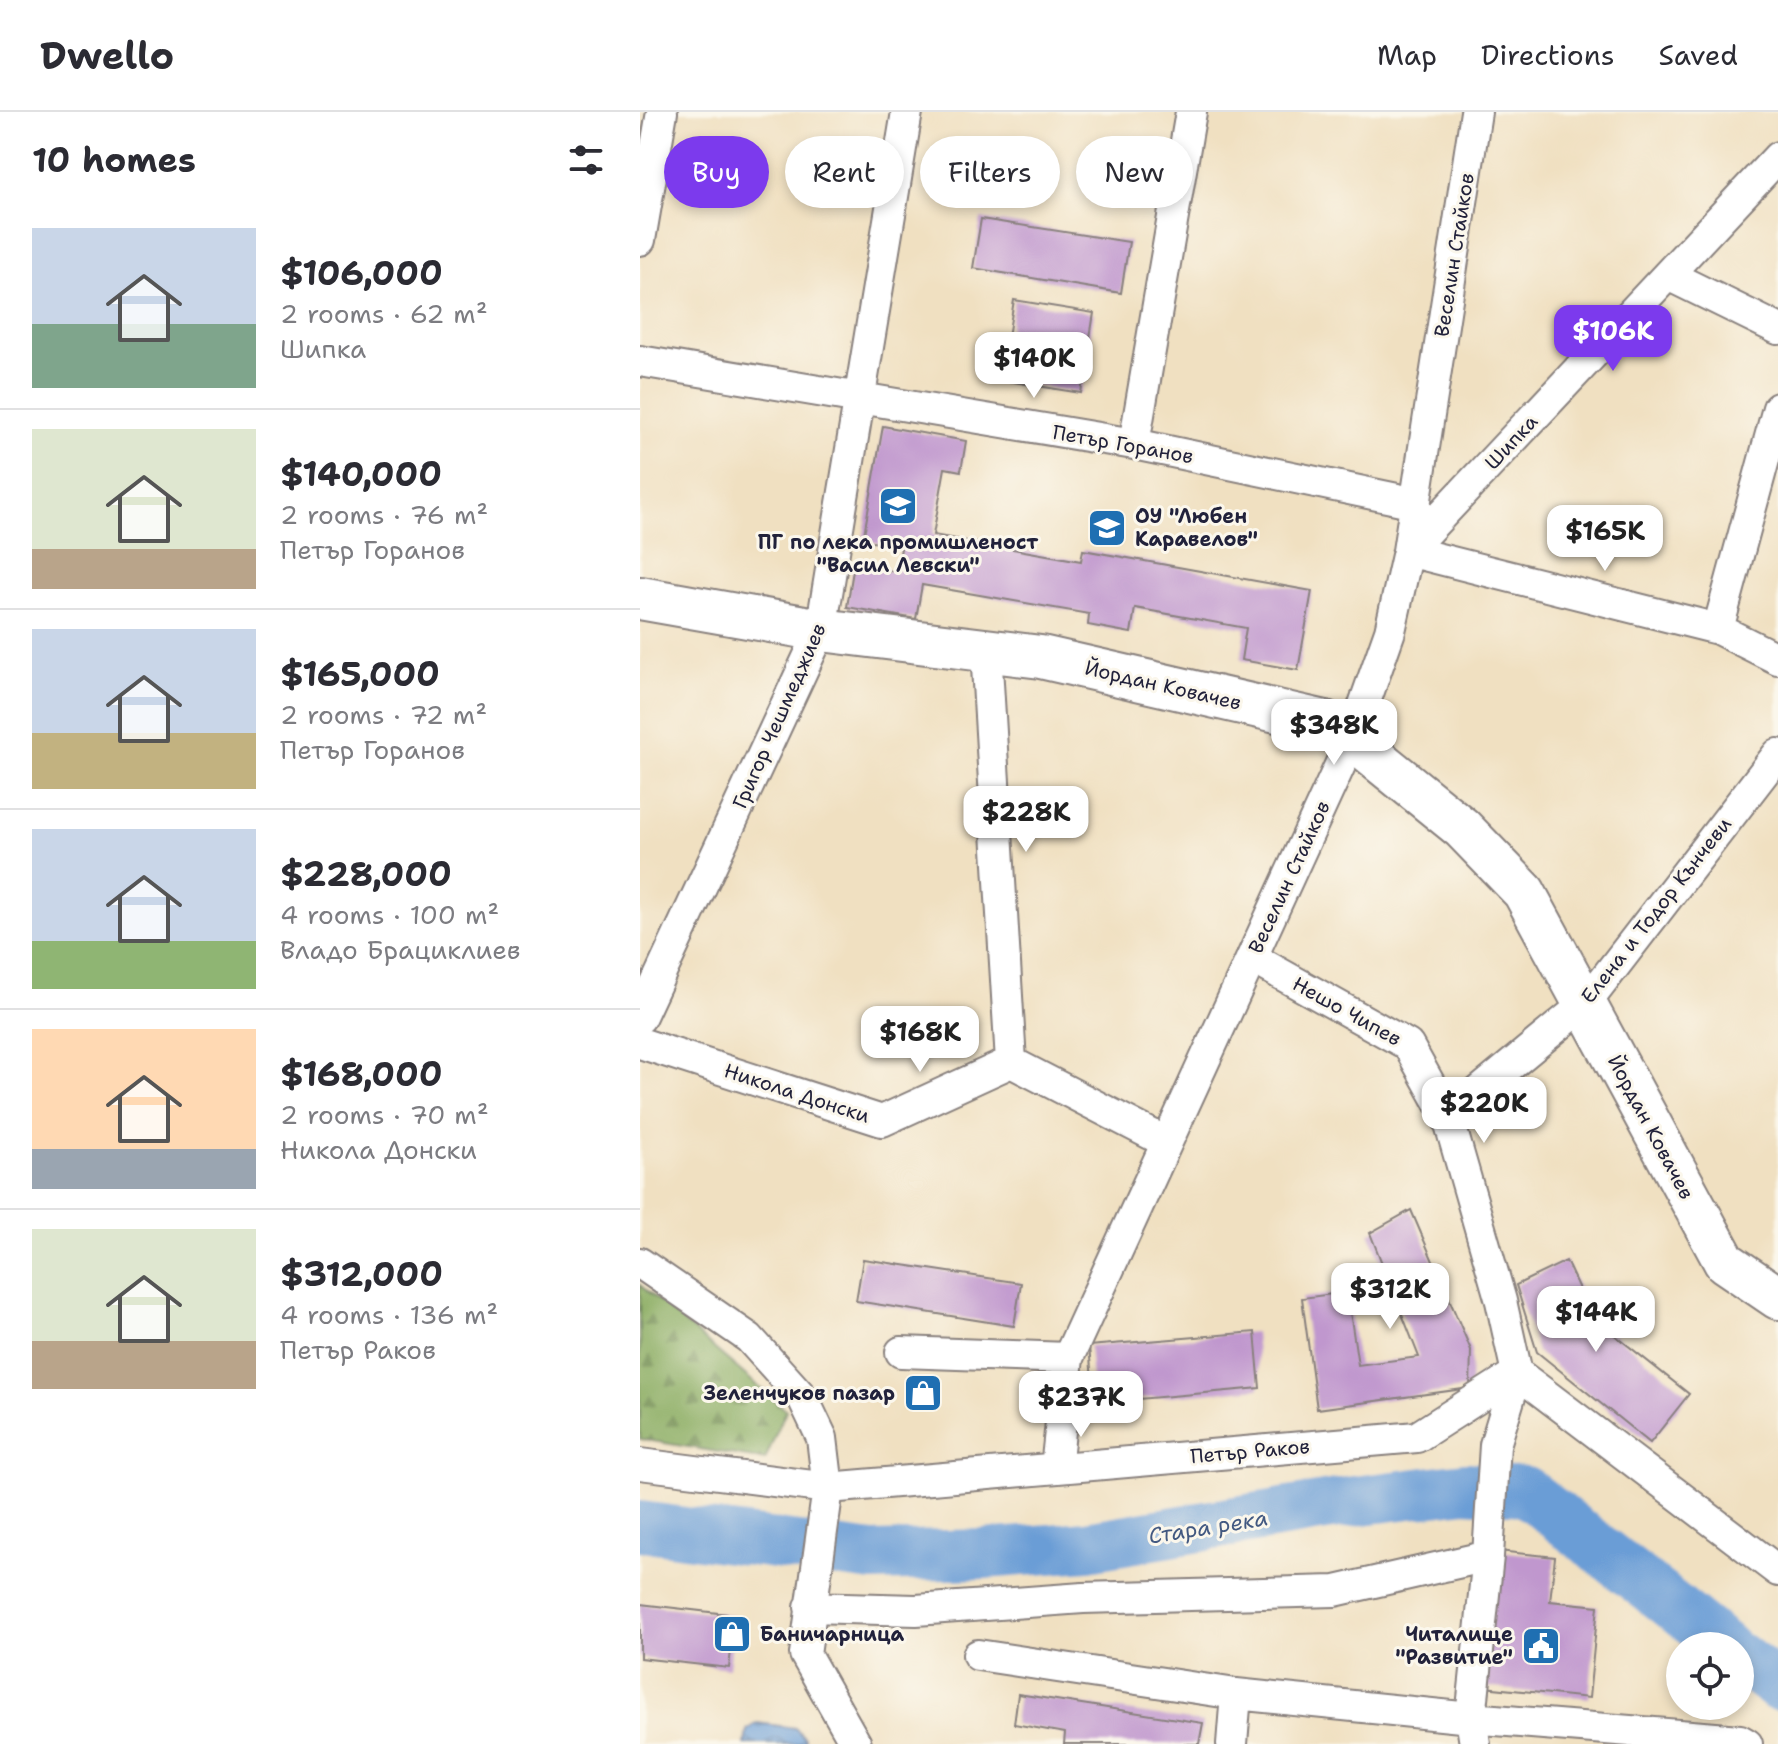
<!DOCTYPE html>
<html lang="en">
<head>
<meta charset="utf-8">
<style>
	:root { --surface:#fff; --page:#f7f7f7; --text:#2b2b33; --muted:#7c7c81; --line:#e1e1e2; --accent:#7c3aed }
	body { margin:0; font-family:"Shantell Sans",sans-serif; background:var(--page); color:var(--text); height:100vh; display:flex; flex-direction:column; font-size:30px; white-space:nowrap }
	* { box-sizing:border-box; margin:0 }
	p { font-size:26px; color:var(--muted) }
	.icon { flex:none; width:44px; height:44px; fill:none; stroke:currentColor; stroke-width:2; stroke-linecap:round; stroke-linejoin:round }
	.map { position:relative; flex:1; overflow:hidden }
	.side { display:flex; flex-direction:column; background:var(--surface); width:640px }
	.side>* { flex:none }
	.guide { position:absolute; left:24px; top:24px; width:760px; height:72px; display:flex; gap:16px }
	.tools { position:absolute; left:1026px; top:1520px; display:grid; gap:16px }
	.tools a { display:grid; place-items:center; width:88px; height:88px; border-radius:50%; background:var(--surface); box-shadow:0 4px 12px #0003; font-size:40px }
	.price { position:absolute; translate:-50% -68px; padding:0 18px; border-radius:16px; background:#fff; color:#222; font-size:26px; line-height:52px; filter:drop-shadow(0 2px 4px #0008) }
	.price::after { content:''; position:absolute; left:50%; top:48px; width:24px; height:18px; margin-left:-12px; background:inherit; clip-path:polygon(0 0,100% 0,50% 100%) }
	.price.active { background:var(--accent); color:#fff }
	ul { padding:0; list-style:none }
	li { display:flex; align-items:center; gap:24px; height:200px; padding:0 32px }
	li+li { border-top:2px solid var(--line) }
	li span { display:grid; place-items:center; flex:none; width:224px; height:160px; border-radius:0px; color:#555 }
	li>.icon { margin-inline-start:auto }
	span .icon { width:96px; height:96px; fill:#fffc; stroke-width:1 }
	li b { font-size:34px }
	h2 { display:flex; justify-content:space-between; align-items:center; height:96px; padding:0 32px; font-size:34px }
	.tag { padding:0 28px; border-radius:36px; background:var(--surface); box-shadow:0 4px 12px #0003; font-size:28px; line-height:72px }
	.tag.active { background:var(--accent); color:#fff }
	header { display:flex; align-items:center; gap:48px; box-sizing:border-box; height:112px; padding:0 40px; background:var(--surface); border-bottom:2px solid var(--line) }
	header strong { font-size:38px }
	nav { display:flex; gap:44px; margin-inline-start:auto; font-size:28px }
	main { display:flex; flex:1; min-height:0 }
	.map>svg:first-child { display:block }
</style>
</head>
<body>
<header>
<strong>Dwello</strong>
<nav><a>Map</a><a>Directions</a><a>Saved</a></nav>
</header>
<main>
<section class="side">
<h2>10 homes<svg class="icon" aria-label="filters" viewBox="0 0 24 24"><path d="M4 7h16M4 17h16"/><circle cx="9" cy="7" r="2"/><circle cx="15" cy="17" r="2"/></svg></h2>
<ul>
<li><span style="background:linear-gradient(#c9d6e8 60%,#7fa58c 0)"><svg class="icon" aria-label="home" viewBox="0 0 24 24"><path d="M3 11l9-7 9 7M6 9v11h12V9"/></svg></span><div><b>$106,000</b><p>2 rooms · 62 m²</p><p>Шипка</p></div></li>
<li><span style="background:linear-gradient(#dfe7d0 75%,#b9a48a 0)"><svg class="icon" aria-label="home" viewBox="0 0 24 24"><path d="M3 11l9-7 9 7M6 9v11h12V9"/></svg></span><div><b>$140,000</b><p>2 rooms · 76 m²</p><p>Петър Горанов</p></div></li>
<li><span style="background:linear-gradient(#c9d6e8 65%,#c2b280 0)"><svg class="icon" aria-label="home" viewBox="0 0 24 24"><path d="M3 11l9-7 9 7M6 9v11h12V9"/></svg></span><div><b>$165,000</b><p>2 rooms · 72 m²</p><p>Петър Горанов</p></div></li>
<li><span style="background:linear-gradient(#c9d6e8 70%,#8fb573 0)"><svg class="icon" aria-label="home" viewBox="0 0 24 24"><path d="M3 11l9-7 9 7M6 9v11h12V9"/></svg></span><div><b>$228,000</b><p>4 rooms · 100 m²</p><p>Владо Брациклиев</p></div></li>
<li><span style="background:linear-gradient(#ffd9b3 75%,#9aa5b1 0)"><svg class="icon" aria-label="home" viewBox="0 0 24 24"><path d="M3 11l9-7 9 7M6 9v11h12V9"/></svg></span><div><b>$168,000</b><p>2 rooms · 70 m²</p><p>Никола Донски</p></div></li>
<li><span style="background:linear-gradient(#dfe7d0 70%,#b9a48a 0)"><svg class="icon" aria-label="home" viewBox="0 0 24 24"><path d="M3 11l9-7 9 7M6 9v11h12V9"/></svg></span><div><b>$312,000</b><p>4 rooms · 136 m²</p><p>Петър Раков</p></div></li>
</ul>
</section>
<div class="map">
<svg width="1138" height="1632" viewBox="0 0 1138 1632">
	<defs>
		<pattern id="forest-firs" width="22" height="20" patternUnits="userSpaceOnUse" patternTransform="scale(2)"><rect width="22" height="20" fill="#89ac60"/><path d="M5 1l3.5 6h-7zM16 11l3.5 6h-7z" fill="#708c50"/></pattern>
		<pattern id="water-waves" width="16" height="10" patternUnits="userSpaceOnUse" patternTransform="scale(2)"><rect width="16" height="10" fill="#6b9dd6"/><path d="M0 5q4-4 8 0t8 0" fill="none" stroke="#5880af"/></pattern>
	</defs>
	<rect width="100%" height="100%" fill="#fbf7ec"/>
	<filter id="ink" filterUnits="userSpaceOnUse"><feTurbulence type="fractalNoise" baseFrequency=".0125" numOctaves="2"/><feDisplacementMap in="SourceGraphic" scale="16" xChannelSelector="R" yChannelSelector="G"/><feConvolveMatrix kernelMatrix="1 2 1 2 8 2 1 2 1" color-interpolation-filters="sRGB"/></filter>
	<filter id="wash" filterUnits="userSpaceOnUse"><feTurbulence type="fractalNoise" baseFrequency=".006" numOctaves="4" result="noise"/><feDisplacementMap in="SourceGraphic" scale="32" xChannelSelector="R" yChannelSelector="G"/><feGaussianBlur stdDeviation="1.8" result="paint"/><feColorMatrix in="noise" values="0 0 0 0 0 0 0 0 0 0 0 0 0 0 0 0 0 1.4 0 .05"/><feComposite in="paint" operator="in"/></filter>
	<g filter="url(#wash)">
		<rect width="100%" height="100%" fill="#f0e0c1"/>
		<path fill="url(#forest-firs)" stroke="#56674e" stroke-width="2" d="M0,1173L146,1298L125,1348L0,1327Z"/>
		<path fill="url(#water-waves)" stroke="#466088" stroke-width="2" d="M117,1611L155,1616L165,1626V1632H105L107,1618Z"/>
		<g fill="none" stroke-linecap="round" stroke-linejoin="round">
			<path stroke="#6b9dd6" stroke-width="50" d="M0,1414L233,1445L344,1442L447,1434L715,1389L825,1375L885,1379L1084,1534
				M1100,1546L1138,1574"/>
		</g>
		<g id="blocks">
			<path fill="#c097ce" d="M341,107L489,130L481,181L333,156Z
				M374,188L454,201L441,281L361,268Z
				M243,314L326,329L321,359L305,356L293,423L441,449L443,438L672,479L658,558L601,548L606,516L495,496L491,521L448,513L449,502L282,473L276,507L207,495L214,452L257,460L261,436L223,428Z
				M771,1098L831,1238L830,1276L677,1297L662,1186L707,1180L718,1253L779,1245L730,1121Z
				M223,1147L381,1171L374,1214L216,1189Z
				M926,1149L952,1205L1049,1282L1010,1331L897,1240L876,1173Z
				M615,1220L620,1276L454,1291L449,1234Z
				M858,1439L915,1445L910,1489L958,1494L949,1586L844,1575Z
				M0,1492L95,1503L89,1556L0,1546Z
				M378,1582L563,1611L559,1632H424L425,1621L374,1612Z"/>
		</g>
	</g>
	<g filter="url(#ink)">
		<use href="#blocks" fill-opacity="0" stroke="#89817e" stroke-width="2"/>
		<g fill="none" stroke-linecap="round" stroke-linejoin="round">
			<g stroke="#89817e" stroke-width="34">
				<path id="street" d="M1138,45L768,439L1078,517L1138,547
					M0,128L22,0
					M1028,163L1138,217
					M0,249L494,332L776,391
					M494,332L551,0
					M1078,517L1138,296
					M346,538L371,950
					M612,846L768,933L808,1005L861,1189L877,1261L855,1333L848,1444L831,1606L835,1632
					M0,906L181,518L267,0
					M0,931L242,1009L371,950L526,1030
					M808,1005L946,891L1138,642
					M0,1151L109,1226L163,1286L182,1326L188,1376L165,1542L216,1632
					M261,1240L428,1246L712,627L750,519L768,439L836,0
					M0,1352L188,1376L777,1325L877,1261L1138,1459
					M416,1356L428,1246
					M170,1495L276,1498L443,1486L695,1479L848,1444
					M338,1543L596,1582L831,1606L1100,1628L1107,1632
					M592,1632L596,1582"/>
			</g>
			<g stroke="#89817e" stroke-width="46">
				<path id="secondary" d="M0,486L181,518L401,545L685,610L712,627L822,716L884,780L1085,1150L1138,1186"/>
			</g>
			<use href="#street" stroke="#fff" stroke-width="30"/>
			<use href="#secondary" stroke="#fff" stroke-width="42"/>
		</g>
	</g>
	<defs>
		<g id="school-square" transform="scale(2)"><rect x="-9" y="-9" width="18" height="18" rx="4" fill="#1f6fb2" stroke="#fbf7ec"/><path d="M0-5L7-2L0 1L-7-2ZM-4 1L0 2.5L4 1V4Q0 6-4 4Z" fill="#fff"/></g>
		<g id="shop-square" transform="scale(2)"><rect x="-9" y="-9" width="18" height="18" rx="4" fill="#1f6fb2" stroke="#fbf7ec"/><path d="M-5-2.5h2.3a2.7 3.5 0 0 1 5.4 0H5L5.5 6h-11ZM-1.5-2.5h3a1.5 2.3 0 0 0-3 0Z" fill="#fff"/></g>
		<g id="civic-square" transform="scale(2)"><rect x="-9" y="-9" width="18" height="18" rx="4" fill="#1f6fb2" stroke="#fbf7ec"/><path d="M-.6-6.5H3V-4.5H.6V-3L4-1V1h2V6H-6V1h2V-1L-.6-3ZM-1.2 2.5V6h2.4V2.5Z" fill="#fff"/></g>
	</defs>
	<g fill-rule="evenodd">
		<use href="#school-square" x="258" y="394"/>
		<use href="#school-square" x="467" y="416"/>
		<use href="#shop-square" x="283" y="1281"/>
		<use href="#shop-square" x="92" y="1522"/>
		<use href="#civic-square" x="901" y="1534"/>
	</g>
	<g text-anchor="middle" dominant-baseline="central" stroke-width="6" stroke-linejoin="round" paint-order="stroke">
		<g font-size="20" fill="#22223b" stroke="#fbf7ec">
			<text transform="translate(814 143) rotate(-81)">Веселин Стайков</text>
			<text transform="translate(871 330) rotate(-47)">Шипка</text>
			<text transform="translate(483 332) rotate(10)">Петър Горанов</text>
			<text transform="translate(523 573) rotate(13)">Йордан Ковачев</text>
			<text transform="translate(139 604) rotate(-66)">Григор Чешмеджиев</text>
			<text transform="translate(649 765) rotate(-65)">Веселин Стайков</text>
			<text transform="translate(1016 798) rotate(-52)">Елена и Тодор Кънчеви</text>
			<text transform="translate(707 899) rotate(29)">Нешо Чипев</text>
			<text transform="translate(157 981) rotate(18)">Никола Донски</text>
			<text transform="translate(1011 1015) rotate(62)">Йордан Ковачев</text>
			<text transform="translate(610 1339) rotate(-5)">Петър Раков</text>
		</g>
		<g font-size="20" font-weight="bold" fill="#22223b" stroke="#fbf7ec" text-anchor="start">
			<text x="495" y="404">ОУ "Любен<tspan x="495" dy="23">Каравелов"</tspan></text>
			<text x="258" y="430" text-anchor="middle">ПГ по лека промишленост<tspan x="258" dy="23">"Васил Левски"</tspan></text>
			<text x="255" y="1281" text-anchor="end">Зеленчуков пазар</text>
			<text x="120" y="1522">Баничарница</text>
			<text x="873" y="1522" text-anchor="end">Читалище<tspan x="873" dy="23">"Развитие"</tspan></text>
		</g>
		<g font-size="22" font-style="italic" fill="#435981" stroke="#fbf7ec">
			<text transform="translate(568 1415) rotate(-9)">Стара река</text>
		</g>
	</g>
</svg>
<div class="tools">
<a><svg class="icon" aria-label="locate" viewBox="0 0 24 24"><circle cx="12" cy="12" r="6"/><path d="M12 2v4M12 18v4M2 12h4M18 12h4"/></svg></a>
</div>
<b class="price active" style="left:973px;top:261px">$106K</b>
<b class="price" style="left:394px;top:288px">$140K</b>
<b class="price" style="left:965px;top:461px">$165K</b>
<b class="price" style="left:694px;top:655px">$348K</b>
<b class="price" style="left:386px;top:742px">$228K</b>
<b class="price" style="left:280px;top:962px">$168K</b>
<b class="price" style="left:844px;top:1033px">$220K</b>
<b class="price" style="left:750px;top:1219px">$312K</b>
<b class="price" style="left:956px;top:1242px">$144K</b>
<b class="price" style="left:441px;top:1327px">$237K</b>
<div class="guide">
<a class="tag active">Buy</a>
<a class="tag">Rent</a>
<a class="tag">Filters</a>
<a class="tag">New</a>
</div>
</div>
</main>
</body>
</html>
